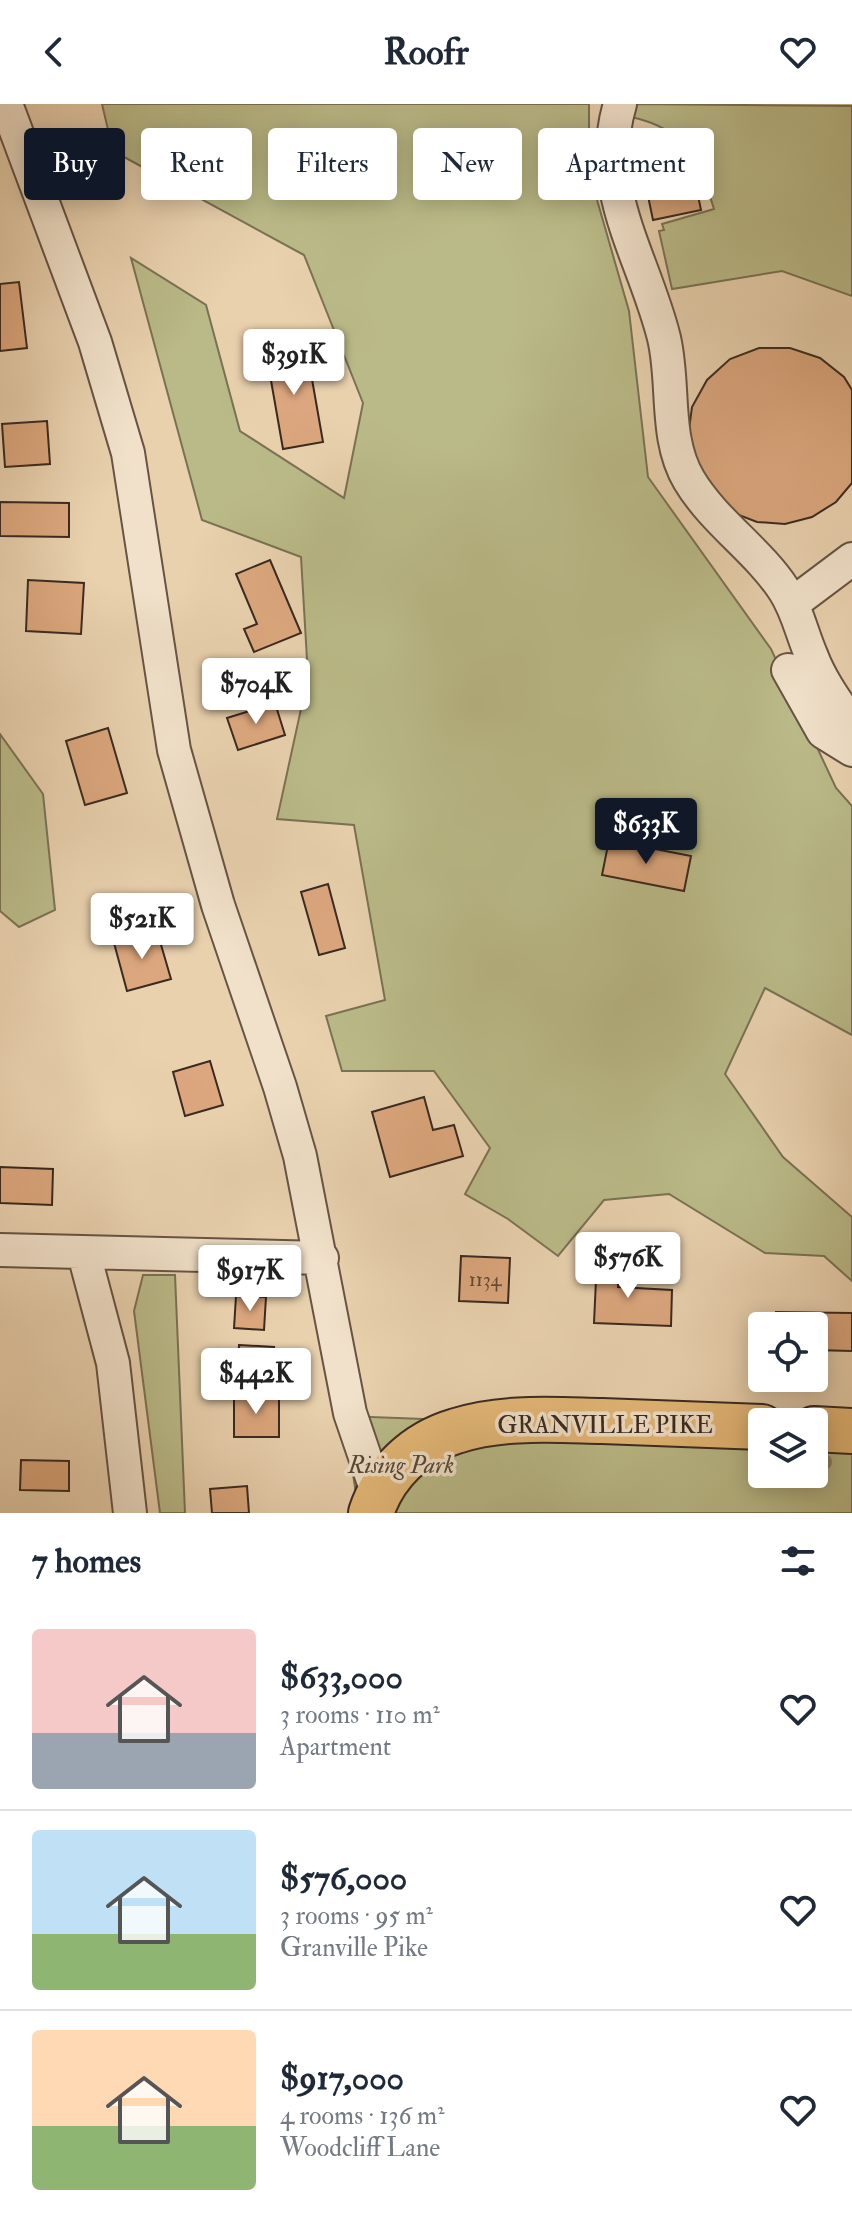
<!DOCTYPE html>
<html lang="en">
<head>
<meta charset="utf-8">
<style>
	:root { --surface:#fff; --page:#f2f2f3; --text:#1f2937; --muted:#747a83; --line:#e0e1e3; --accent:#111827 }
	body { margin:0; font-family:"IM FELL Double Pica",serif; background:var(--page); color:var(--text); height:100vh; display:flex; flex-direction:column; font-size:30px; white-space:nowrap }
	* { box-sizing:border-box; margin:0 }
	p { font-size:26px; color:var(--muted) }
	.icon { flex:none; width:44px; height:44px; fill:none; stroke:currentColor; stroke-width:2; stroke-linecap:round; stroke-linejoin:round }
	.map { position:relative; height:1409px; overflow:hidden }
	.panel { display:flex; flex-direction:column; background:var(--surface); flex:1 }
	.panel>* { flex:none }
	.guide { position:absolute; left:24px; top:24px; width:804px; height:72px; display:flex; gap:16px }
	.fabs { position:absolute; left:748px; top:1208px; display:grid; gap:16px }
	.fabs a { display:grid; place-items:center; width:80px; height:80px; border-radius:8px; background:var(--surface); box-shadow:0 4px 20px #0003; font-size:40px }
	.price { position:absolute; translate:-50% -68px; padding:0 18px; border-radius:8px; background:#fff; color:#222; font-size:26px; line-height:52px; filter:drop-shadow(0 2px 4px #0008) }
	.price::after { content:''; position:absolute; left:50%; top:48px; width:24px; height:18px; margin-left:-12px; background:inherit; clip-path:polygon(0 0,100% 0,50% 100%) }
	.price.selected { background:var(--accent); color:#fff }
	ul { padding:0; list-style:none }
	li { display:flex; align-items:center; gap:24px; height:200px; padding:0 32px }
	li+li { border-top:2px solid var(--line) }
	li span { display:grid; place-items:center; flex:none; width:224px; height:160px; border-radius:8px; color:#555 }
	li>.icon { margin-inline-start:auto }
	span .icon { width:96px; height:96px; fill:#fffc; stroke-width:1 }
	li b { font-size:34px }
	h2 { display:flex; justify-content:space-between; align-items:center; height:96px; padding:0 32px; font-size:34px }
	.chip { padding:0 28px; border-radius:8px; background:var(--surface); box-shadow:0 4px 20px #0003; font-size:28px; line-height:72px }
	.chip.selected { background:var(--accent); color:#fff }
	header { display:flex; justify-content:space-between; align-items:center; height:104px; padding:0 32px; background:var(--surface); font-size:36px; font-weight:800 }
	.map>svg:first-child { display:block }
</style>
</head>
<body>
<header><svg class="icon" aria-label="back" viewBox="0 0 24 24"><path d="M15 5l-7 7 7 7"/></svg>Roofr<svg class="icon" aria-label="heart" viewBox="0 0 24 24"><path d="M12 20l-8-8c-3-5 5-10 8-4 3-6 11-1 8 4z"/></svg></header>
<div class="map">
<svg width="852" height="1409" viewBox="0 0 852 1409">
	<rect width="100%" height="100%" fill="#e9d1ae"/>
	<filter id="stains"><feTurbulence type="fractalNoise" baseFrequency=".0025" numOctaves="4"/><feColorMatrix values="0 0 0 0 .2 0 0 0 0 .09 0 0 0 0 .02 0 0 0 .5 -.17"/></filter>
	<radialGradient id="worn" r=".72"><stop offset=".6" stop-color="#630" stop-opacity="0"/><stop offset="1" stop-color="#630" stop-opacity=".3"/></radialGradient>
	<path fill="#baba88" stroke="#7a7254" stroke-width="2" d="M102,0H589V68L629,207L648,373L771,545L836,684L852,702V931L765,884L725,970L783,1053L852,1113V1177L824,1152L765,1149L669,1090L604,1096L558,1152L508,1115L465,1090L490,1044L434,967H342L326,912L385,896L354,721L277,715L308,573L301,453L202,416L131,154L206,201L240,327L344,394L363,299L304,151L113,47Z
		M636,0L852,2V192L782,167L672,185L659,127L664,126L662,120L714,105C698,54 687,25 631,13Z
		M0,630L43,690L55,806L19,823L0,807Z
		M143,1171H175L185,1409H160L134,1207Z
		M344,1312L762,1328V1370H814V1330L852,1332V1409H359Z"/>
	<path fill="#dca77e" stroke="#3a2a20" stroke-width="2" d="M691,58L701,106L653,116L643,68Z
		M19,178L27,244L0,247V180Z
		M306,241L323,338L283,345L266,248Z
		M759,244H790L820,254L844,273L852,286V379L836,398L812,413L785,420L757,418L731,408L710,390L688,333L692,303L707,276L730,255Z
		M47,317L50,360L5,363L2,320Z
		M0,398L69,399V433L0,432Z
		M270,456L301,529L254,548L244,525L257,520L236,470Z
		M28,476L84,479L81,530L26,527Z
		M275,599L285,631L238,646L227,614Z
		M108,624L127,689L85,701L66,637Z
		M609,736L691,752L684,787L602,771Z
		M328,780L345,844L319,851L301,788Z
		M157,827L171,875L127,887L114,839Z
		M210,957L223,1001L185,1012L173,968Z
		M424,993L433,1026L454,1021L463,1052L390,1073L372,1008Z
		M0,1063L53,1065L52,1101L0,1099Z
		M461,1152L510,1154L508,1199L459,1197Z
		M597,1154L619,1155L618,1183L672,1186L671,1222L594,1219Z
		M236,1192L266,1193L264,1226L234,1224Z
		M776,1208L852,1209V1247L814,1246V1222H775Z
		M239,1241L274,1243L272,1283L237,1281Z
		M234,1292H279V1333H234Z
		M21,1356L69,1357V1387L20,1386Z
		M247,1382L249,1409H212L210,1385Z"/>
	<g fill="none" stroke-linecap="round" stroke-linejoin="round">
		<g stroke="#665444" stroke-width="36">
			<path id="minor" d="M6,0L95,238L128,349L174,646L218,801L280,983L300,1052L350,1309L378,1391
				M620,0C594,86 644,153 664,234C675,280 664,334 689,376C714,418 758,446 784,486C798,507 802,531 812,553C821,577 838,600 852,621
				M792,500L852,455
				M788,566L823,628L852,646
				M0,1146L322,1154
				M84,1150L113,1259L130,1409"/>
		</g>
		<g stroke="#3a2a20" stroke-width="48">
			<path id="highway" d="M814,1325L852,1327
				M371,1409C384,1369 415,1339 456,1327C502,1312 554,1316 602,1317C655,1319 709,1321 762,1323"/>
		</g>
		<use href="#minor" stroke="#f1e1ca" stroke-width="32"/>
		<use href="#highway" stroke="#e4b877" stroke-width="44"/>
	</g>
	<circle fill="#97856b" cx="824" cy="1358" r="8"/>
	<g text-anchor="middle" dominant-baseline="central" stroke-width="7" stroke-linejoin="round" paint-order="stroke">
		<g font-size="20" fill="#624938">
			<text x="485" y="1175">1134</text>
		</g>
		<g font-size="24" fill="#3a2a20" stroke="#f1e1ca">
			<text x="605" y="1321">GRANVILLE PIKE</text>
		</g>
		<g font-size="24" font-style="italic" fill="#544735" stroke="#f1e1ca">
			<text x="401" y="1361">Rising Park</text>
		</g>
	</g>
	<rect width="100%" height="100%" filter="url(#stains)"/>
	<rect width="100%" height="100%" fill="url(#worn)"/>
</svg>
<div class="fabs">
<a><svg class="icon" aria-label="locate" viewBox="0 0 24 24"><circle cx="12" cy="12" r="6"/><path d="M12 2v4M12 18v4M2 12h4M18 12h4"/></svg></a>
<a><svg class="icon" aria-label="layers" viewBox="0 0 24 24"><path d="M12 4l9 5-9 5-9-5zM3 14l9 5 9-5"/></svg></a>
</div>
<b class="price" style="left:294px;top:293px">$391K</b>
<b class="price" style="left:256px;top:622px">$704K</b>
<b class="price selected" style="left:646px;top:762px">$633K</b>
<b class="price" style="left:142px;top:857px">$521K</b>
<b class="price" style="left:628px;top:1196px">$576K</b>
<b class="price" style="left:250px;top:1209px">$917K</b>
<b class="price" style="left:256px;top:1312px">$442K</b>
<div class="guide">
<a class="chip selected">Buy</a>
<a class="chip">Rent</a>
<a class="chip">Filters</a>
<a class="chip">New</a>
<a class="chip">Apartment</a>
</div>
</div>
<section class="panel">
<h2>7 homes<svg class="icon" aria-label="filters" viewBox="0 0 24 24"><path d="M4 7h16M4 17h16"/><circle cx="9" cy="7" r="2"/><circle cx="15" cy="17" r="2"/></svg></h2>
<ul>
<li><span style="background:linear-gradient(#f6c9c9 65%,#9aa5b1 0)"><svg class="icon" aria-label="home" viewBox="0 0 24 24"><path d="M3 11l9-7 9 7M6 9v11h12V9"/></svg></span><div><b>$633,000</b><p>3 rooms · 110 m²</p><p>Apartment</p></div><svg class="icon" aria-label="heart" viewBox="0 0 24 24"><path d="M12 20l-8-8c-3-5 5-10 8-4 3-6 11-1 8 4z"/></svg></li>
<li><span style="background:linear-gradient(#bfe0f5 65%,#8fb573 0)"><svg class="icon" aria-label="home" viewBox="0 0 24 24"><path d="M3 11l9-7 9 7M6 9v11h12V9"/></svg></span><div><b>$576,000</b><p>3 rooms · 95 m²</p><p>Granville Pike</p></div><svg class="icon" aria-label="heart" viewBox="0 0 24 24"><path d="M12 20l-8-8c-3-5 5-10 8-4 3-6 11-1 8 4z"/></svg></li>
<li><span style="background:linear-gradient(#ffd9b3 60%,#8fb573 0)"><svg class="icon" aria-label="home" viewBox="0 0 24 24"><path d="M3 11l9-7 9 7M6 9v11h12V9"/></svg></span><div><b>$917,000</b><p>4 rooms · 136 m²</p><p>Woodcliff Lane</p></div><svg class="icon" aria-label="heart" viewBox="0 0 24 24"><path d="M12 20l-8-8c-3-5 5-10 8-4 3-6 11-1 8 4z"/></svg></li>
</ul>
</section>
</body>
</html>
